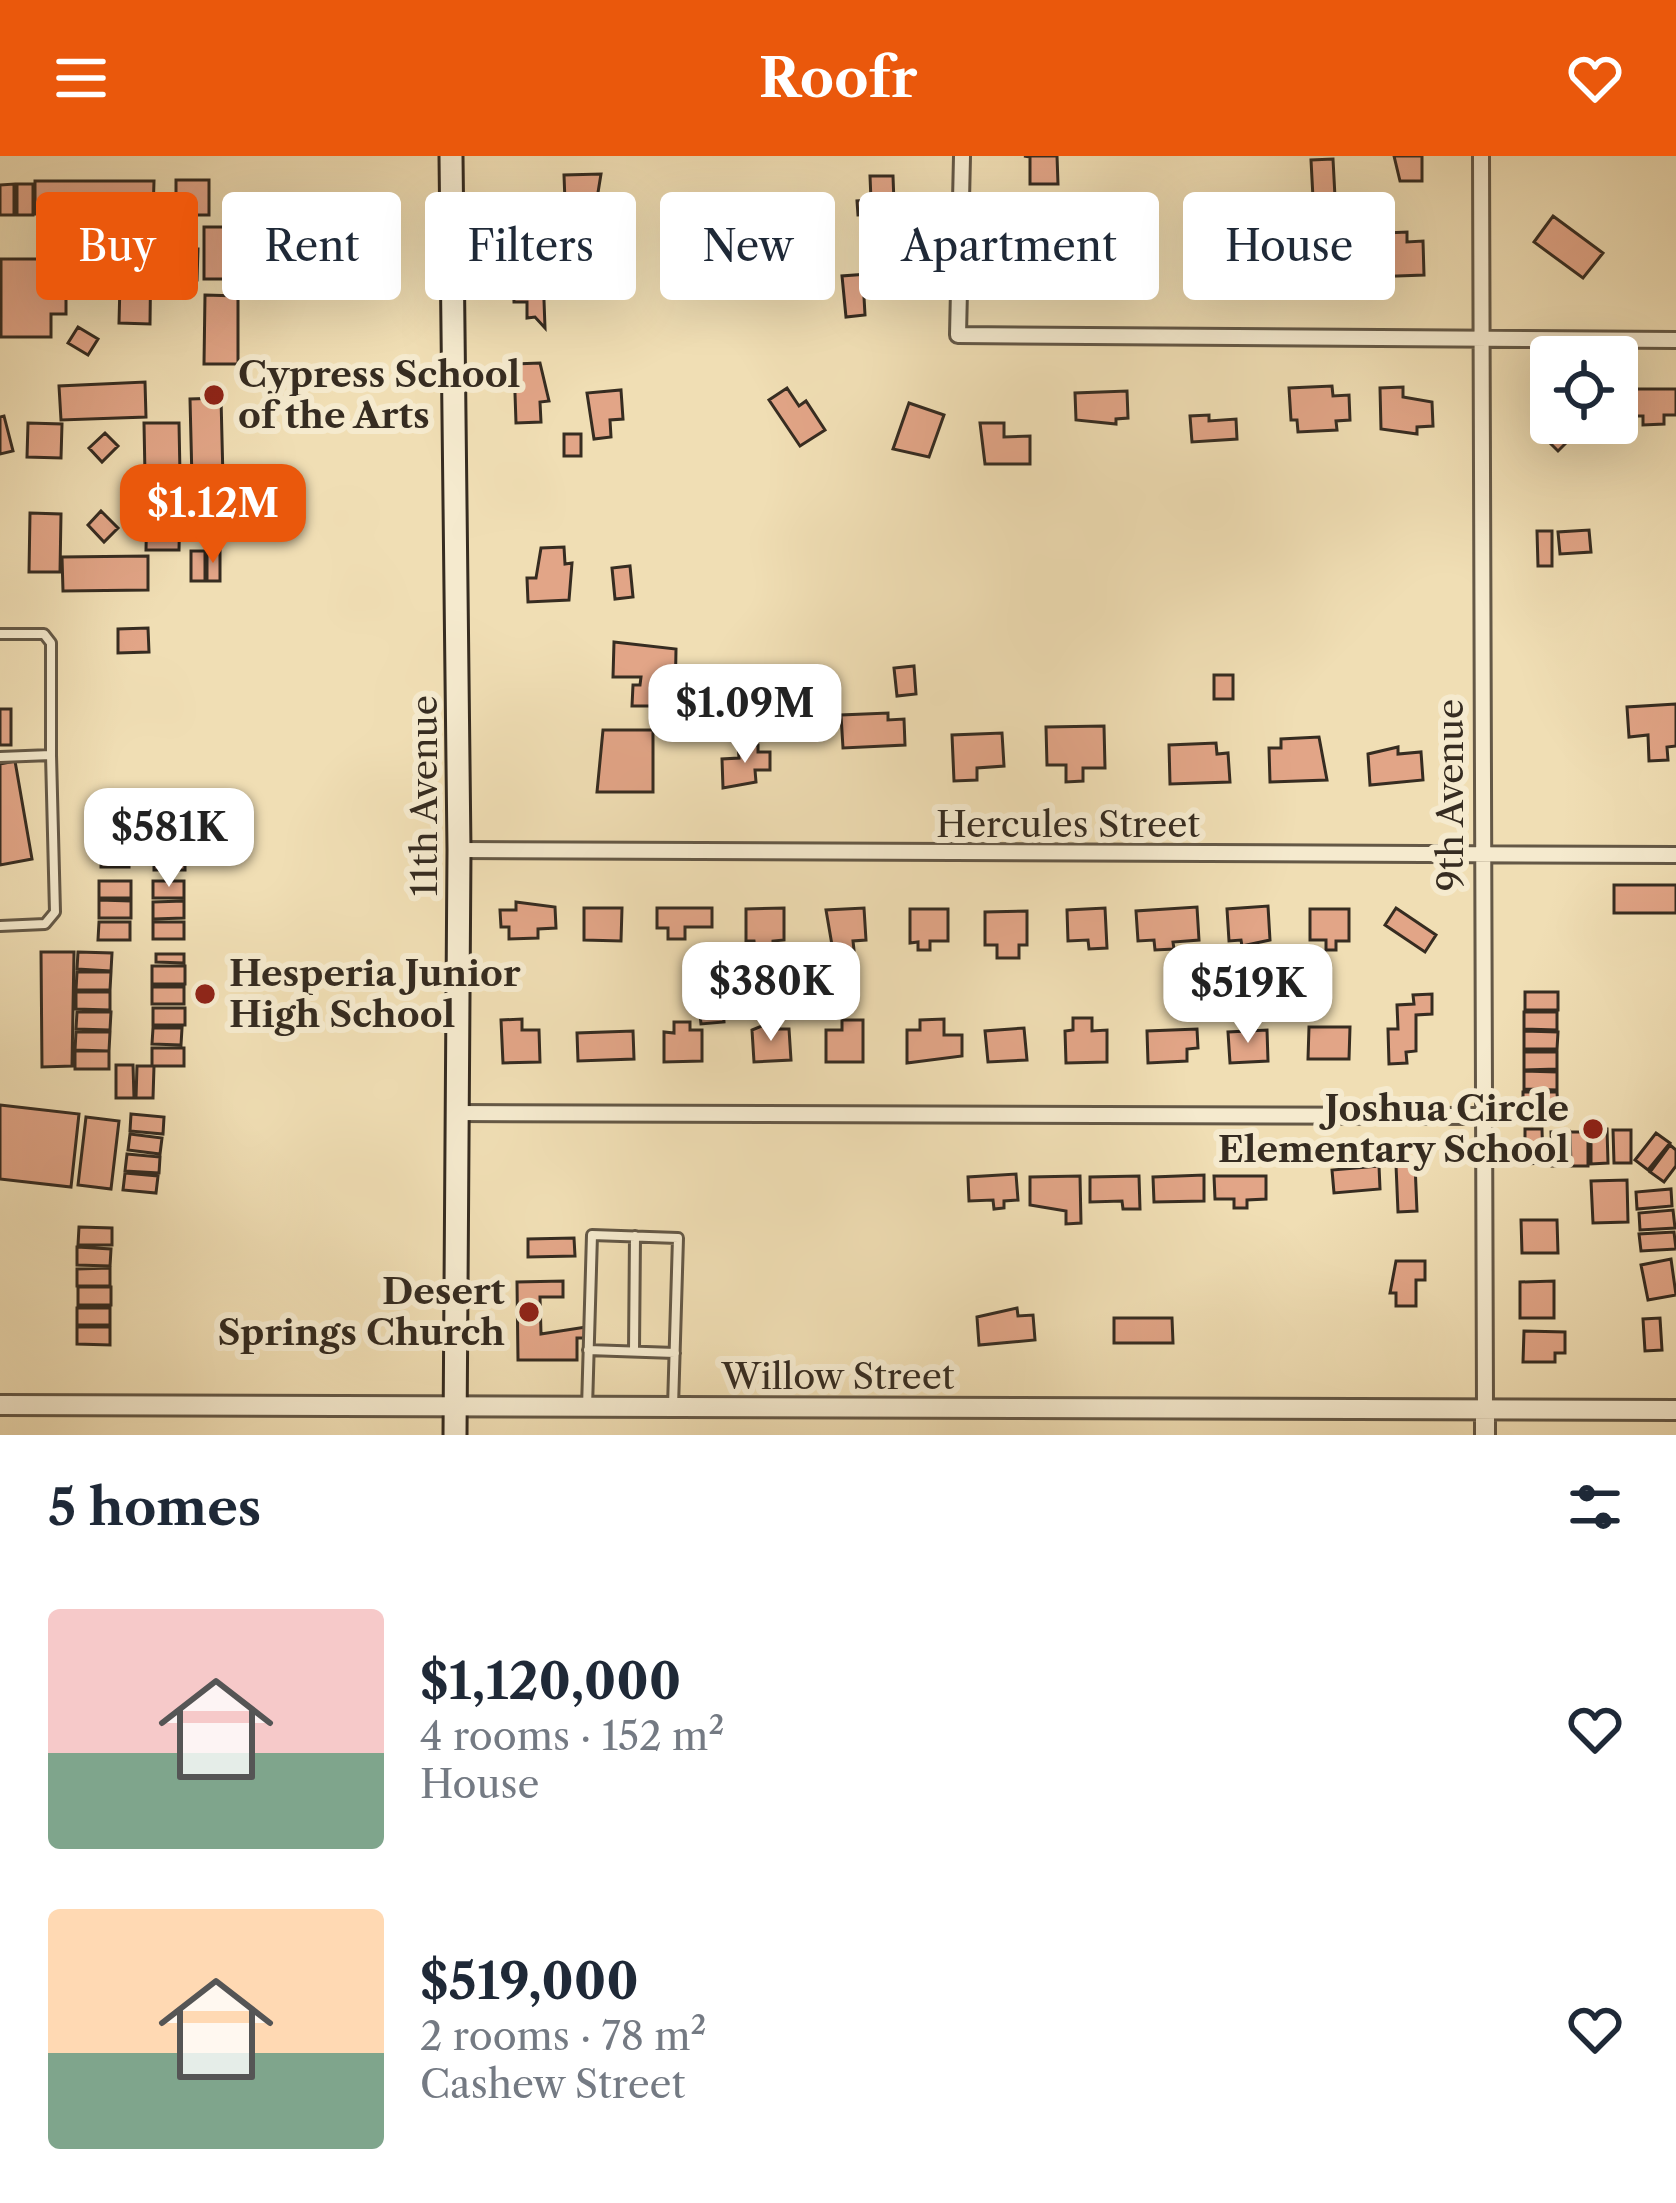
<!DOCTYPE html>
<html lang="en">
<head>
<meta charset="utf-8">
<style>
	:root { --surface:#fff; --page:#f2f2f3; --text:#1f2937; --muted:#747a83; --accent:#ea580c }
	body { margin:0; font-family:"Libre Caslon Text",serif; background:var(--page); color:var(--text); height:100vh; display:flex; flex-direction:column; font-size:45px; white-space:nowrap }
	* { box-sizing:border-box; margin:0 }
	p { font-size:39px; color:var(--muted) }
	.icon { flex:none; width:66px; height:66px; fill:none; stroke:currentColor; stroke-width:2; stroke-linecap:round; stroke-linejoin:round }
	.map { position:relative; height:1279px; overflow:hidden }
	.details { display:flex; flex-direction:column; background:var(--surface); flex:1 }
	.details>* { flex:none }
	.top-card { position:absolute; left:36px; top:36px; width:1605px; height:108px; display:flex; gap:24px }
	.tools { position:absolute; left:1530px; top:180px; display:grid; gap:24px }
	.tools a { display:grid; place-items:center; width:108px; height:108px; border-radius:12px; background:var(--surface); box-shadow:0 12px 48px #0002; font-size:60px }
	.price { position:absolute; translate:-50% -102px; padding:0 27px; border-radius:24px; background:#fff; color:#222; font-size:39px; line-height:78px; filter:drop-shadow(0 3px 6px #0008) }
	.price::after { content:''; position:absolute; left:50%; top:72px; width:36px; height:27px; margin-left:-18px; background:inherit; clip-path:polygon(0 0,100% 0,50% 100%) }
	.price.active { background:var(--accent); color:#fff }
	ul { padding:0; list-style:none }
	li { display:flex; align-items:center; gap:36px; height:300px; padding:0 48px }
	li span { display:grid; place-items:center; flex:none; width:336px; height:240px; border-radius:12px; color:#555 }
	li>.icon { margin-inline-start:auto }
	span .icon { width:144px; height:144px; fill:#fffc; stroke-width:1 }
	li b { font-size:51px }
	h2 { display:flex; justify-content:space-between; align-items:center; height:144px; padding:0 48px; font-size:51px }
	.tag { padding:0 42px; border-radius:12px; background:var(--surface); box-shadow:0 12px 48px #0002; font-size:42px; line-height:108px }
	.tag.active { background:var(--accent); color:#fff }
	header { display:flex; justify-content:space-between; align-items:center; height:156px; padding:0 48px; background:var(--accent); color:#fff; font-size:54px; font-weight:700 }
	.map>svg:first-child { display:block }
</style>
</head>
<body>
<header><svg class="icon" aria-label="menu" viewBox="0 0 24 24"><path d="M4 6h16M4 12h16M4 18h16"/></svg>Roofr<svg class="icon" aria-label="heart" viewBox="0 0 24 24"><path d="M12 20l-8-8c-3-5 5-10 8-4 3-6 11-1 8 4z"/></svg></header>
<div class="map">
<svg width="1676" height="1279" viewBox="0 0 1676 1279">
	<rect width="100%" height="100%" fill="#f0deb4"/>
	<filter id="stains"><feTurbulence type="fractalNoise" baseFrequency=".00167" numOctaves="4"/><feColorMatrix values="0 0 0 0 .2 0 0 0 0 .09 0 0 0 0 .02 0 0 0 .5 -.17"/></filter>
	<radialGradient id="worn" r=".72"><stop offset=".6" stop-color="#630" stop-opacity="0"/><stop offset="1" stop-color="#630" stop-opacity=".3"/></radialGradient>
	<path fill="#e2a587" stroke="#362c21" stroke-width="3" d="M1057,0L1058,28H1030V1L1024,0Z
		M1394,0H1422V25H1400Z
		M1333,3L1335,41L1313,42L1311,4Z
		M601,18L595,55H602L603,70L566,72L564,19Z
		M870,20H893L894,47H911V64L891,65V58L858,59L857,45L871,44Z
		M176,24H209V59H176Z
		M35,25H154L153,58H35Z
		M14,28V59H0V29Z
		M17,28H33V59H17Z
		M1553,60L1603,97L1583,122L1534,86Z
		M204,71H237V123H204Z
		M1407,76V86L1423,85L1424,119L1370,121V86L1386,85V77Z
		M1024,83H1060V102H1042L1043,119H1025Z
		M87,87L97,104L78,115L68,98Z
		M121,89H151L150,168L119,167Z
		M183,93H198L197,124L182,123Z
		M1,103H51V129H66V158H51V181H1Z
		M530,105V118L543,117L545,172L535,161L527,162V146H514L513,106Z
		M881,117L883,139L864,141L865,159L846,161L842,120Z
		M205,139L238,140V208H204Z
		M78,171L98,183L88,199L68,187Z
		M540,207L549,245L540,246L541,266L516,267L514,208Z
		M145,226L146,261L61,264L59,230Z
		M1332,230L1333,240L1349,239L1350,264L1336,265L1337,274L1298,276L1297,264H1291L1289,232Z
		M1403,231V241L1432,246L1433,270L1417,271V278L1381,273L1380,232Z
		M787,232L799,250L806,245L825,274L800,290L769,244Z
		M1630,233H1676V259H1664V268L1643,269V260H1630Z
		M621,234L623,263L610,264L611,281L594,283L587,237Z
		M1127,235L1128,262L1116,263V268L1076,264L1075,237Z
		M221,242L223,323L192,324L190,243Z
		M909,247L944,259L929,301L893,293Z
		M1551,255V267H1586L1558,295L1535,272Z
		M1209,259V265L1236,263L1237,283L1192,286L1190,260Z
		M4,260L13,295L0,298V261Z
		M28,267L62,268L61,302L27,301Z
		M144,267H179L180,318L145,319Z
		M980,267H1004V281L1030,280V308H985Z
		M105,277L118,290L102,306L89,292Z
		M564,278H581V300H564Z
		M147,345H180L179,394H146Z
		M101,355L118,372L104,386L88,369Z
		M30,357L61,358L60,416H29Z
		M1589,374L1591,396L1560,398L1558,376Z
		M1537,375H1552V410H1538Z
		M564,391L565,408L572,407L569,444L528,446L527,422H536L541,392Z
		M191,395H205V425H191Z
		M207,395H220V425H207Z
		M148,400V434L63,435L62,401Z
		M630,410L633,441L615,443L612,412Z
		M148,472L149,496L118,497V473Z
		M614,486L676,493L675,550H632L633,529H640L641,521H613Z
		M914,510L916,538L897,540L894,512Z
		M1214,519H1233V543H1214Z
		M1676,548V590L1667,591L1668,604L1649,605L1648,579L1629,581L1627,551Z
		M0,553H11V589H0Z
		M888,557V564L904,563L905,589L843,592L841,559Z
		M1104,570L1105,612H1083V625L1066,626V609H1047L1046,571Z
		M603,574H653V636H597Z
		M1002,577L1004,610L977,612V624L954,625L952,579Z
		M1319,581L1327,624L1270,626L1269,592H1281V583Z
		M1216,587L1217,598L1228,597L1230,626L1170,628L1169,589Z
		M738,589H758V596H770V614H755L756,626L723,632L722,603L739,602Z
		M1398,591V598L1421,596L1423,624L1370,629L1368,598Z
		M15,605L32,703L0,709V608Z
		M102,640H132V657H102Z
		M153,641H184V658H153Z
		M101,659H131V676H100Z
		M154,659H185V677L154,676Z
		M99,677L132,678V695L99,694Z
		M154,677L185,678V695H154Z
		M154,697H185V714H154Z
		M101,698H129V711H101Z
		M99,725H131V742H99Z
		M153,725H184V742H153Z
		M1614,729H1676V757H1614Z
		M99,744L131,745V762H99Z
		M184,745V762L153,763V746Z
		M516,746L555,751L556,772L538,773V782L509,783V771H501L500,754H516Z
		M1268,750L1270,784L1242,790L1241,784L1229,785L1227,753Z
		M1197,751L1199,784L1173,786L1174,793L1155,794L1154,784L1138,785L1136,755Z
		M584,752H622L621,785L584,784Z
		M657,752H712V771H685V783H668V772H657Z
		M784,752V784L773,785V793L755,794L754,785H746V753Z
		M864,752L866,784L853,785L854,794L833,795L826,754Z
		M1105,752L1107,792L1089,793L1088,784L1068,785L1067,754Z
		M1396,752L1436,779L1425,796L1385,769Z
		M910,753H948V785H930V794H918V786L910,787Z
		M1310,753H1349V785H1336V794H1326V784H1310Z
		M1027,755V789H1019V802H997V789H985V756Z
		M99,766H130V784H98Z
		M153,766H184V783H153Z
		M41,796H74L72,910L42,911Z
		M78,796L112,797L111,815L77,813Z
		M156,798H184V807L156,806Z
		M152,810H185V828H152Z
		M77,816H111L110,834H76Z
		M152,831H184V848H152Z
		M76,836H110V854L76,853Z
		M1525,836H1558V854H1525Z
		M722,837L724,866L701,868L698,839Z
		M1432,838V858L1416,859V895L1406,896L1407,907L1389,908L1388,873H1398L1397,849L1414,848L1413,839Z
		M153,852H185V869H153Z
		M77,856H111L110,874L76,873Z
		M1524,856H1557V874L1524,873Z
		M1073,862H1092V875L1107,874V906L1066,907L1065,875L1073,874Z
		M522,863V874H539L540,906L503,907L501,864Z
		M944,863V879H962V900L907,907V874H920V864Z
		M777,864V873H789L791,904L754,906L752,874Z
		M842,864H863V906H826V874H842Z
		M674,866H690V874H702V905L664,906V876L674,877Z
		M1309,871H1350L1349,903H1308Z
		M153,872H182L181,889L152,888Z
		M1024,872L1027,904L988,906L985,875Z
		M1197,873L1198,892L1187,893V905L1148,907L1147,875Z
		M1267,874L1268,905L1230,907L1228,876Z
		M633,875L634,903L578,905L577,877Z
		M1524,875L1558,876L1557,893H1524Z
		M76,876H110L109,895L75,894Z
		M152,892H184V910H152Z
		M75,895H109V913H75Z
		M1524,896H1557V913L1524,914Z
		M116,909H133L134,942H116Z
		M137,910H154L153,942H136Z
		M1524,915L1557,916V934L1524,933Z
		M1523,936H1557L1558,955L1523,956Z
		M0,949L79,958L71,1031L0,1023Z
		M131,958L164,961L163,978L130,975Z
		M86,961L119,965L111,1033L78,1029Z
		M1525,973H1542L1543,1007L1525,1008Z
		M1591,973H1607L1608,1007L1591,1008Z
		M1613,974H1631V1007H1614Z
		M1569,975L1570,1010H1552L1551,976Z
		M1570,976H1588V1010H1571Z
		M1656,977L1670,987L1648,1014L1635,1004Z
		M130,978L162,982L160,998L128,994Z
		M1670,989L1676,994V1010L1664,1026L1650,1016Z
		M127,998L160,1001L159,1017L125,1015Z
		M1415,1008L1417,1055L1398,1056L1396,1009Z
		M1379,1010L1380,1033L1334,1037L1332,1014Z
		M125,1017L158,1020L156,1037L123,1034Z
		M1016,1018L1018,1044L1004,1045V1052L994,1053L993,1044L969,1045L968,1021Z
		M1204,1019V1045L1154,1046L1153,1021Z
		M1080,1020L1081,1067L1066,1068V1055L1030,1049V1021Z
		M1139,1020L1140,1053H1123L1122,1045L1090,1046V1021Z
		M1214,1020H1266V1043L1247,1044V1052H1234V1043H1215Z
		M1627,1024L1628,1066L1593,1067L1591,1025Z
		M1671,1033L1672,1050L1637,1053L1636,1036Z
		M1673,1054L1675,1072L1640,1074L1639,1057Z
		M1521,1064H1557L1558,1097H1522Z
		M79,1071L112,1072V1089H78Z
		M1674,1076L1676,1093L1641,1095L1639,1078Z
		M574,1082L575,1100L528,1101V1083Z
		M77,1091L111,1093L110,1110L77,1109Z
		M1671,1103L1676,1139L1648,1144L1641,1109Z
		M1396,1105H1425V1124H1416V1150H1396V1137H1390Z
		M110,1112V1130H77V1113Z
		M563,1125V1141H540L541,1178L586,1171V1182H577V1204H518L517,1126Z
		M1554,1125V1162H1520V1126Z
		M78,1131H111V1149H78Z
		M77,1152H110V1169H77Z
		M1017,1152L1018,1160L1033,1159L1035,1184L979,1189L977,1161Z
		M1114,1162H1172L1173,1187H1114Z
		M1660,1162L1662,1194L1645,1195L1643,1163Z
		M77,1171H110V1189L77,1188Z
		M1524,1175L1565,1176V1197H1555V1206H1523Z"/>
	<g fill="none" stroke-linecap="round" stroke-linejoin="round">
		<g stroke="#645846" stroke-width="14">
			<path id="service" d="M0,478H44L51,487V599L0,601
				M0,770L45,768L55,756L51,599
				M588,1194L675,1197
				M634,1195L635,1080
				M587,1252L592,1079L678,1082L673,1251"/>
		</g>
		<g stroke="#645846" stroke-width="20">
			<path id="minor" d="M962,0L958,179L1676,184
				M1481,0L1485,1252
				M459,694L1676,699
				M455,957L1481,960"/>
		</g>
		<g stroke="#645846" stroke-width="24">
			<path id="tertiary" d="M0,1249L1676,1254
				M1485,1252V1279"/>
		</g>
		<g stroke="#362c21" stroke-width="27">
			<path id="secondary" d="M451,0L459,694L455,1279"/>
		</g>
		<use href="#service" stroke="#f5eace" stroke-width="8"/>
		<use href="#minor" stroke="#f5eace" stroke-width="14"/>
		<use href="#tertiary" stroke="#f5eace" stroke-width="18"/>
		<use href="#secondary" stroke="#f5eace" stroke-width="21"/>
	</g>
	<g fill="#8f2418" stroke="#f5eace" stroke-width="4.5">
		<circle cx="214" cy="239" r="12"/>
		<circle cx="205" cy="838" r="12"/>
		<circle cx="1593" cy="973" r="12"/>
		<circle cx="529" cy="1156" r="12"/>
	</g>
	<g text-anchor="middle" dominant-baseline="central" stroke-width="12" stroke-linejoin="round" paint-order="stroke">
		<g font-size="36" font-weight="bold" fill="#362c21" stroke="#f5eace" text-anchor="start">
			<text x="238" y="218">Cypress School<tspan x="238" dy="41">of the Arts</tspan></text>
			<text x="229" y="817">Hesperia Junior<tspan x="229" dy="41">High School</tspan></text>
			<text x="1569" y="952" text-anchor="end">Joshua Circle<tspan x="1569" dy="41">Elementary School</tspan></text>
			<text x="505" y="1135" text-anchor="end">Desert<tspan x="505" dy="41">Springs Church</tspan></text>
		</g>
		<g font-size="36" fill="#362c21" stroke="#f5eace">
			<text transform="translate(1450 639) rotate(-90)">9th Avenue</text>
			<text transform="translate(424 640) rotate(-90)">11th Avenue</text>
			<text x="1068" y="668">Hercules Street</text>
			<text x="838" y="1220">Willow Street</text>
		</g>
	</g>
	<rect width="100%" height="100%" filter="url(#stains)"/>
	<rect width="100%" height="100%" fill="url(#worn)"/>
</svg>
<div class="tools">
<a><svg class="icon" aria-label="locate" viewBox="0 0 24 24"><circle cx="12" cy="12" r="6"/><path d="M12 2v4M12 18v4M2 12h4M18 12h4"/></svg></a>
</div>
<b class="price active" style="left:213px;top:410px">$1.12M</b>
<b class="price" style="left:745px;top:610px">$1.09M</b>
<b class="price" style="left:169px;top:734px">$581K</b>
<b class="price" style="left:771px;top:888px">$380K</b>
<b class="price" style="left:1248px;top:890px">$519K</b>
<div class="top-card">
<a class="tag active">Buy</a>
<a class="tag">Rent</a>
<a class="tag">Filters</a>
<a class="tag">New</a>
<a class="tag">Apartment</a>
<a class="tag">House</a>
</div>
</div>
<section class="details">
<h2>5 homes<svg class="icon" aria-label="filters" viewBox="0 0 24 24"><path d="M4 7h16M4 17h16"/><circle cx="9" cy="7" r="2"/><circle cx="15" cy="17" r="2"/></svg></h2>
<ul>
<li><span style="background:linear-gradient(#f6c9c9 60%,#7fa58c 0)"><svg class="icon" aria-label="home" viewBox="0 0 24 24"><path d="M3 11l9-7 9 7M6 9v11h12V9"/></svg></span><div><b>$1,120,000</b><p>4 rooms · 152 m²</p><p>House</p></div><svg class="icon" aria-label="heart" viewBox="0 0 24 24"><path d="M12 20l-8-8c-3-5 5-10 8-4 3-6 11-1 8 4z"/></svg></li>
<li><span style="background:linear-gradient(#ffd9b3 60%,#7fa58c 0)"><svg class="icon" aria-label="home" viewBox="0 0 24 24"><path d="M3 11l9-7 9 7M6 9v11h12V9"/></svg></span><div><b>$519,000</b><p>2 rooms · 78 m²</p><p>Cashew Street</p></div><svg class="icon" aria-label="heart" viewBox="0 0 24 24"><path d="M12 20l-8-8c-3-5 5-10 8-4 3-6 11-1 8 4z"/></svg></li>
</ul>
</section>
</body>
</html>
